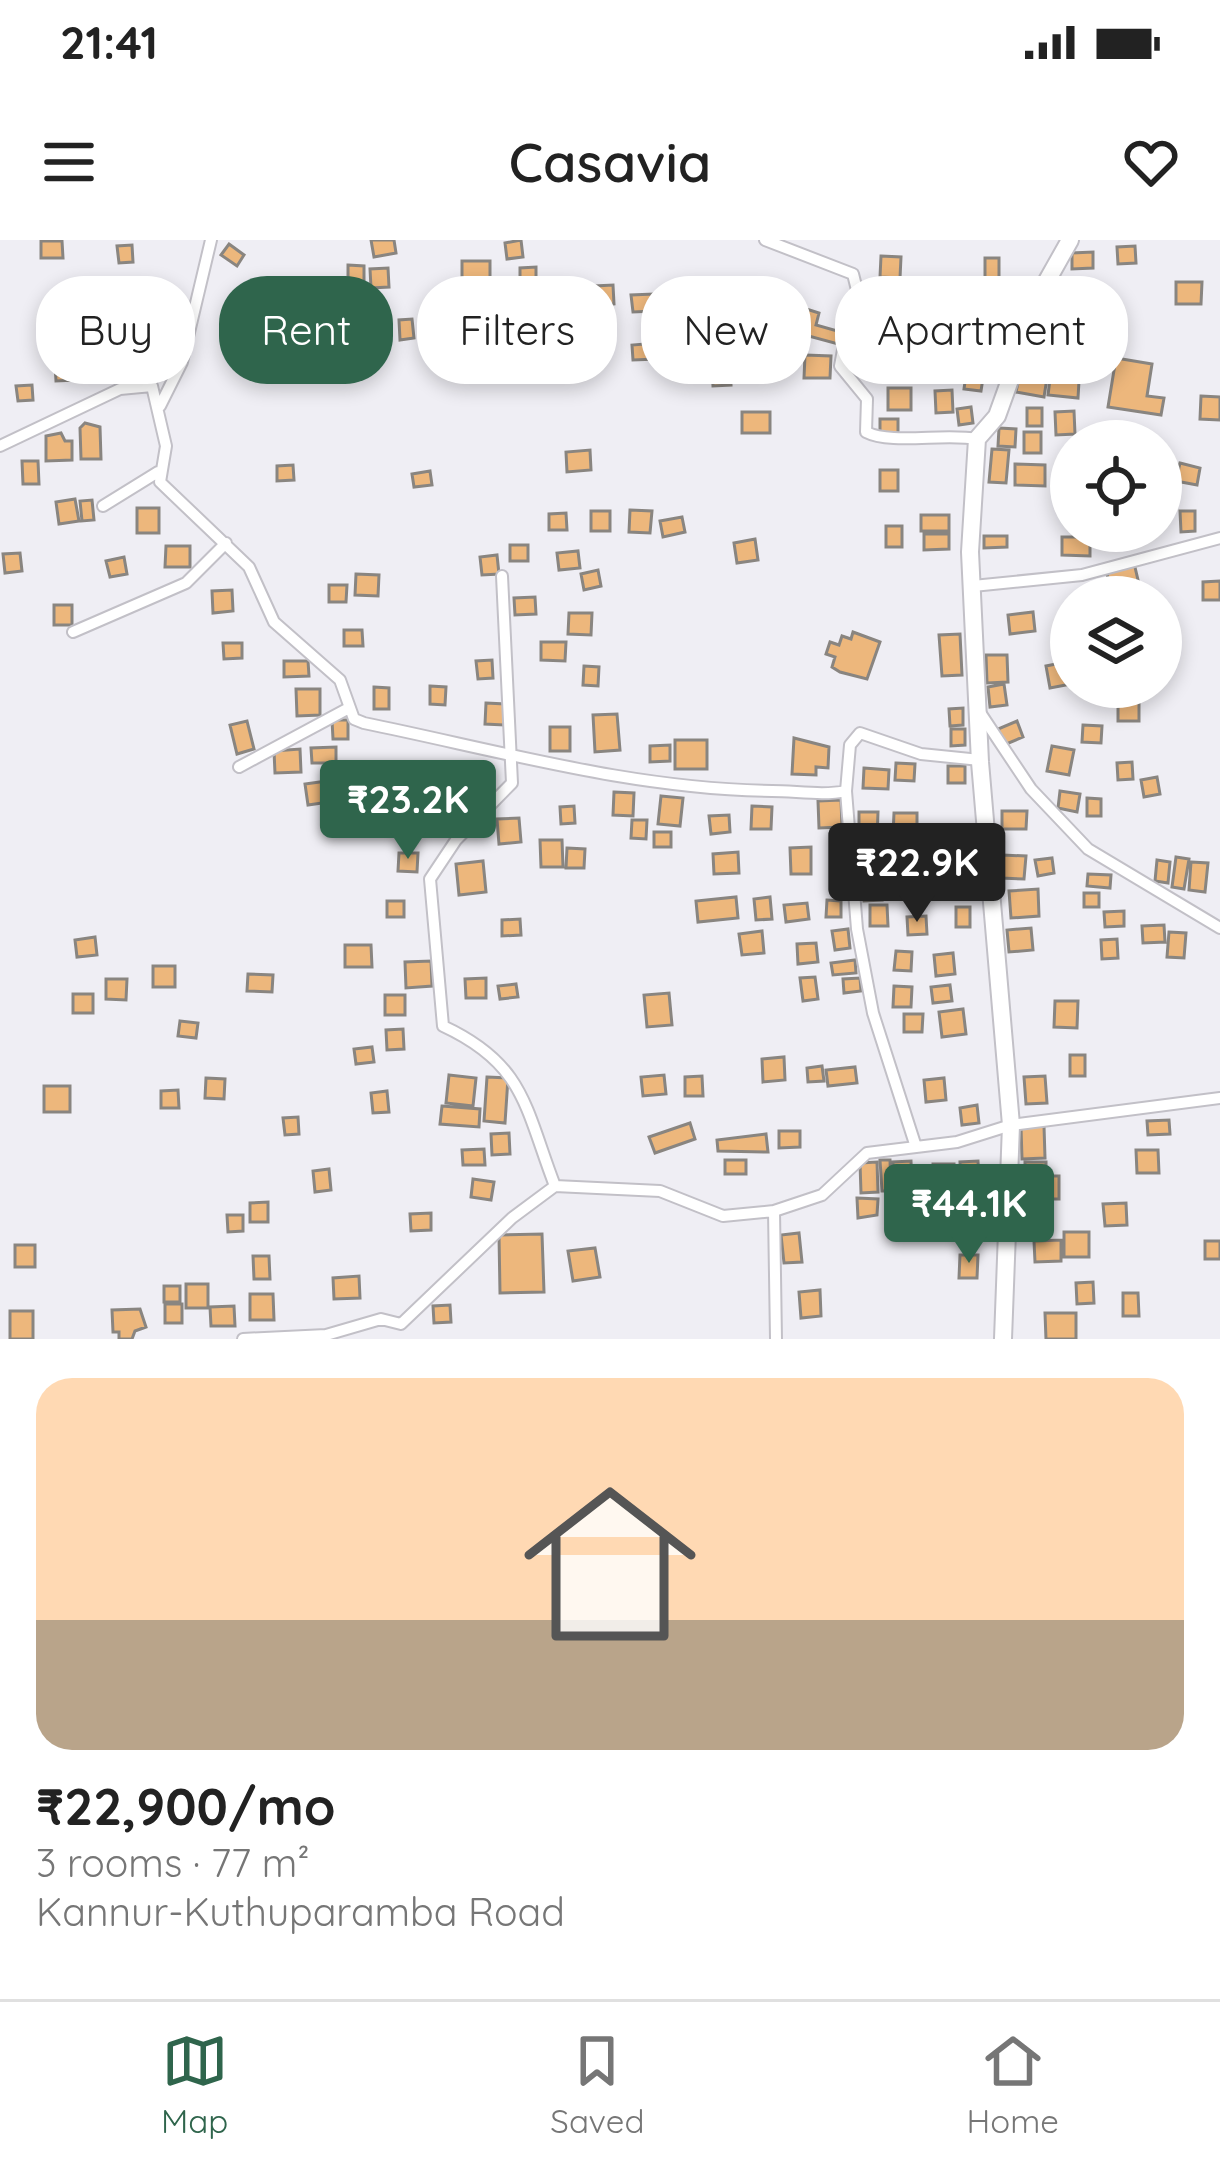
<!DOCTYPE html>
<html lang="en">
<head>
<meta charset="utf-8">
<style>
	:root { --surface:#fff; --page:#f2f2f2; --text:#222; --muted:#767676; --line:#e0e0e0; --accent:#2f654c }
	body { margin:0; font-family:Quicksand,sans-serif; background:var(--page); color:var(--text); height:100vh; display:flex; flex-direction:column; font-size:45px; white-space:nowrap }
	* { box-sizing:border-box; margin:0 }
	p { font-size:39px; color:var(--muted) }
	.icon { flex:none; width:66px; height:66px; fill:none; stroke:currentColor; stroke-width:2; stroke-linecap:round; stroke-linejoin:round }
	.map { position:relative; height:1099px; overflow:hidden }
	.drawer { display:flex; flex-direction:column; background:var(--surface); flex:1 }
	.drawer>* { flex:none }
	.hud { position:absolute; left:36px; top:36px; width:1149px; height:108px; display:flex; gap:24px }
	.tools { position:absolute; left:1050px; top:180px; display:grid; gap:24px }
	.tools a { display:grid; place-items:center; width:132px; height:132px; border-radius:50%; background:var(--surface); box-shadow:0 6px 18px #0003; font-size:60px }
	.price { position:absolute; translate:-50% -102px; padding:0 27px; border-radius:12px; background:var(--accent); color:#fff; font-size:39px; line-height:78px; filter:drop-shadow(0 3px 6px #0008) }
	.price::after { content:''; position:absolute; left:50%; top:72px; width:36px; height:27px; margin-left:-18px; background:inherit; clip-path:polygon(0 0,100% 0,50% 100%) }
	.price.active { background:#222; color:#fff }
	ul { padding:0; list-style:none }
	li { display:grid; align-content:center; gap:24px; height:636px; padding:0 36px }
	li span { display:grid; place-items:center; height:372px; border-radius:36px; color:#555 }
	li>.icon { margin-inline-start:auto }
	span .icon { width:216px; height:216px; fill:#fffc; stroke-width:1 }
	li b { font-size:51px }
	.tag { padding:0 42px; border-radius:48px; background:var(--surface); box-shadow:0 6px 18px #0003; font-size:42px; line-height:108px }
	.tag.active { background:var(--accent); color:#fff }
	.status { display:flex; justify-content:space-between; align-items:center; height:84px; padding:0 60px; background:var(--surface); direction:ltr }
	.status svg { height:33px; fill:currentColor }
	header { display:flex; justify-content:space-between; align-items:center; height:156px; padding:0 36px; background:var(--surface); font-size:54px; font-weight:600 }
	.tab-bar { display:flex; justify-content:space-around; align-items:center; height:168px; border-top:3px solid var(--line); background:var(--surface); font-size:33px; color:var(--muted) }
	.tab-bar a { display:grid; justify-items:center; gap:6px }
	.tab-bar .active { color:var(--accent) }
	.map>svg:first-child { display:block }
</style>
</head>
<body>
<div class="status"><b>21:41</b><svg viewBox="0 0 49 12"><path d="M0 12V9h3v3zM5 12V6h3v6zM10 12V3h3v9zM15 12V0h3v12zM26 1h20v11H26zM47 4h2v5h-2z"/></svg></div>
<header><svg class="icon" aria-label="menu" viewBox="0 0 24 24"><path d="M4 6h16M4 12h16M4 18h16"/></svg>Casavia<svg class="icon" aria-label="heart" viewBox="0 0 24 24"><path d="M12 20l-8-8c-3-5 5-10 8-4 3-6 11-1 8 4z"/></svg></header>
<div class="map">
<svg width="1220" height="1099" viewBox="0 0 1220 1099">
	<rect width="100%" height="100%" fill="#efeef4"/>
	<path fill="#edb77c" stroke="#898580" stroke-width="3" d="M371,0H394L396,13L374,17Z
		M521,0L523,17L507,19L505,3Z
		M41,1H62L63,18H41Z
		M229,4L244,15L237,26L221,15Z
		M132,5L133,22L119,23L117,6Z
		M1135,6L1136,23L1118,24L1117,7Z
		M1093,12V28L1072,29V13Z
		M881,16L901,17L900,38L880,37Z
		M985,18H999V38H985Z
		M462,21H490V40H462Z
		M348,25L364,26V45L348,44Z
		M536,27V46H520V28Z
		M388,28L389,47L371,48L370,29Z
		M1068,40L1096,52L1089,68L1061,55Z
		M1176,42H1202L1201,64H1176Z
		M613,45L614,64L597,66L595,46Z
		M276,48L290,52L286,67L272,63Z
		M654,54L655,71L633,72L631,55Z
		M758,55L759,75L738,76L737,56Z
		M876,55L901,57L898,78L874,75Z
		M995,56L996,74L979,75L978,57Z
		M712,57V78L691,79L690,58Z
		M1068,61L1100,75L1093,93L1061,80Z
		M797,66L819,73L816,85L841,92L838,104L790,91Z
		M366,68L368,82L348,84L347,69Z
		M945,78H963V96H946Z
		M271,79L272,93L254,94L253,80Z
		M412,79L414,98L400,100L399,80Z
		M1104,80L1120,86L1115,101L1098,95Z
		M594,86H612V109L593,108Z
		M441,87H457V102H441Z
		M978,89L998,94L993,115L973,110Z
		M1072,94L1091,97L1089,112L1070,109Z
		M548,98L550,114L534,115L533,99Z
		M656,103L657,119L633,120L632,105Z
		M903,110L906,129L891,131L888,112Z
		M445,113H463V129H445Z
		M805,115L831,116L830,138H804Z
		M1059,116L1080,117L1079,133L1058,131Z
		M759,117H783V137H759Z
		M1116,118L1152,124L1147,156L1164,158L1161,175L1108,167Z
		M928,121H942V138H928Z
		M945,121H961V139L945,138Z
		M75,123L76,140L56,141L55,124Z
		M730,126L731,145L713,146L712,127Z
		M1020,133L1047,138L1044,157L1016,152Z
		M966,135L983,138L981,151L964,149Z
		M1050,139L1079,141L1078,158L1048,155Z
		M32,145L33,160L18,161L16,146Z
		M888,148H911V170H888Z
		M952,150L953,172L936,173L935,151Z
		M1201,156L1220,157V180L1200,179Z
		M971,167L973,183L959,185L957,169Z
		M1027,168H1042V186H1027Z
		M1074,171L1075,194L1056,195L1055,172Z
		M742,172H770V193H742Z
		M880,179H898V195H880Z
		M85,183L100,187L101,219H81L80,188Z
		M999,188L1016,189L1015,207L998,206Z
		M1024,192H1041V213H1024Z
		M61,193L65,201H72V220L46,221V196Z
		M992,209L1009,210L1006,243L989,242Z
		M590,210L591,230L567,232L566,212Z
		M22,221H38L39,244H23Z
		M1180,223L1200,228L1197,245L1176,241Z
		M1015,224L1045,225V246L1015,245Z
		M293,225L294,240L277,241V226Z
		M880,230H898V251H880Z
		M430,231L432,245L414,247L412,234Z
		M75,259L79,281L59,284L56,262Z
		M92,260L94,280L82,281L80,261Z
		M137,268H159V293H137Z
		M630,270L652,271L650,293L629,292Z
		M591,271H610V291H591Z
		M1180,271H1195V291L1181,292Z
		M566,273L567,290H549V274Z
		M921,275H949V291H921Z
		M682,277L685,292L663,297L660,281Z
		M886,286H902V307H886Z
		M924,294H949V309L924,310Z
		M984,296H1007V307L984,308Z
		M1062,297H1090V316L1062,315Z
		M755,299L758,320L737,323L734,303Z
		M510,305H528V321H510Z
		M166,306H190V327H165Z
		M578,311L580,328L559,330L557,313Z
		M20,313L22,331L5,333L3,314Z
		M497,315L499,334L482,335L480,317Z
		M124,317L127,334L110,337L106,321Z
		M1134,323L1138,340L1111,347L1106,331Z
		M598,330L601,346L584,350L581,334Z
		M356,334L379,335L378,356L355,355Z
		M1220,341V360H1203V342Z
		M329,345H347L346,362H329Z
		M232,350L233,371L213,373L212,351Z
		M535,357L536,374L515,375L514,358Z
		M54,365H72V385H54Z
		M1033,372L1035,391L1010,394L1008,375Z
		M569,373H592L591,395L568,394Z
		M344,390H362L363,406H344Z
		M853,392L880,402L867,439L840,432L832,427L835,417L826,414L830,402L839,405L842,396L851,399Z
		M960,394L962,435L942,436L939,395Z
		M541,402H566L565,421L541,420Z
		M223,403H242V418L224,419Z
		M986,415H1007L1008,442L987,443Z
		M492,420L493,438L478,439L476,421Z
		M284,421H308L309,436L284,437Z
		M1071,421V444L1050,448L1046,426Z
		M584,426L599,427L598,446L583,445Z
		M1004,444L1007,465L990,467L988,447Z
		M430,446L446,447L445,465L430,464Z
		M374,447L389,448V469H374Z
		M296,449H320V475L297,476Z
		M1118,462H1139V481H1118Z
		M486,463L505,464L504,485L485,484Z
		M963,468V485L950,486L949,469Z
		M617,474L620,510L595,512L593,475Z
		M332,480H348V499H333Z
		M247,481L254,509L237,514L230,485Z
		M1017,481L1023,497L1004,505L998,489Z
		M1083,485L1102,486L1101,503L1082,502Z
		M550,487H570V511H550Z
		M951,489H965V505L951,506Z
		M794,498L829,507L828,528L816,527V535L792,534Z
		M675,500H707V529H675Z
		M670,505V521L650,522V506Z
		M1052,506L1074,510L1069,535L1047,531Z
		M336,507V523H312L311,508Z
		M300,509L301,532L275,533L274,511Z
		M1132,522L1133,539L1118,540L1117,523Z
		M896,523L915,524L914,541L895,540Z
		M948,526H965V543H948Z
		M864,528L889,530L888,549L863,548Z
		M1157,537L1160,554L1144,557L1141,540Z
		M327,541L329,562L308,565L305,544Z
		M425,549L443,550L442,568L424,567Z
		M1060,551L1080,554L1077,572L1058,568Z
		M614,552L634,553L633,576L613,575Z
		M661,556L683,558L680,586L658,584Z
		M1087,558L1101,559V576H1087Z
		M841,560L842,587L819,588L818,561Z
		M574,566L575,583L561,584L560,567Z
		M752,566L772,567L771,589H751Z
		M452,571L468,572L461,588L451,587Z
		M1002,571H1027L1026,589H1002Z
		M859,572H878L877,600L859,599Z
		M894,573H917V595H893Z
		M729,575L730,592L711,594L709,576Z
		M519,578L521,602L499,604L497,579Z
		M632,580H647L646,599L631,598Z
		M654,592H671V607H654Z
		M540,600H562L563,627H541Z
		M811,607V634H791L790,608Z
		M567,608L585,609L584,628H566Z
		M967,608L969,623L952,625L950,610Z
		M738,612L739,633L714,634L713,614Z
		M915,612L938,613L937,639H915Z
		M399,613H418L417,632L398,631Z
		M871,614H890V634L871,633Z
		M1002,615L1026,616L1024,639L1001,638Z
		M1176,617L1189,619L1184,649L1172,647Z
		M1052,618L1054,633L1038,636L1035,620Z
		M1157,620L1170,622L1168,643L1155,641Z
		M483,621L486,652L459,655L456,624Z
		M1191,622L1208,623L1205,652L1189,650Z
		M958,626H975L976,643H959Z
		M1088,634L1111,635L1110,648L1087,646Z
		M880,645L882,660L864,661L863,647Z
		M1038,649L1039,676L1011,678L1009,651Z
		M1084,653H1099V667H1084Z
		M736,657L738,678L698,682L696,661Z
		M770,657L772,679L756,680L754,659Z
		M827,660L841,661V677H826Z
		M387,661H404V677H387Z
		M807,663L809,679L786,682L784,665Z
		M870,665H887L888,686H870Z
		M956,667H970V687H956Z
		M1124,671V686L1105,687L1104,672Z
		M926,676L927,694L908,695L907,677Z
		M520,679L521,695L502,696V680Z
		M1164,685L1165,702L1143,703L1142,686Z
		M1031,688L1033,710L1009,712L1007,690Z
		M848,689L850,708L835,710L832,691Z
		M762,691L764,713L742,715L739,694Z
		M1169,692L1186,693L1184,718L1167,717Z
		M95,697L97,715L77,717L75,700Z
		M1117,699L1118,718L1102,719L1101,700Z
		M816,703L818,722L798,724L797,704Z
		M345,705H371L372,727H345Z
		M896,711L912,712L911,731L894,730Z
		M953,713L955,734L936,736L934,715Z
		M855,720L856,733L833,735L831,723Z
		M431,721L432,746L406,748L405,722Z
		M153,726H175V747H153Z
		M248,734L273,735L272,752L247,751Z
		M815,737L818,759L803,761L800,738Z
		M486,738V758H466L465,739Z
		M860,738L861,751L844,753L843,739Z
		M106,739H127L126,760L106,759Z
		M516,744L518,757L500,759L498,746Z
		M950,745L952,761L933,763L931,747Z
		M894,746L912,747L911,767H893Z
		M669,753L672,785L647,787L644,755Z
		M73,754H93V773H73Z
		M385,755H405V775H385Z
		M1055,761H1078L1077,788L1054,787Z
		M963,769L966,794L942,797L939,772Z
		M904,774H923L922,792H904Z
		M180,781L198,783L196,798L178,796Z
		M403,789L404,809L387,810L386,790Z
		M372,807L374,822L356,824L354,809Z
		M1070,815H1085V836H1070Z
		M784,817L785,840L763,842L762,819Z
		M822,826L824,841L808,842L807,828Z
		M855,827L857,843L828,846L826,830Z
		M449,835L476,838L473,866L446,863Z
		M664,835L666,854L643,856L641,837Z
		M702,836L703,856H685V837Z
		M1045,836L1047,863L1026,864L1024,837Z
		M487,837L508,838L505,883L484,881Z
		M206,838L225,839L224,859L205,858Z
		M944,838L946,860L926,862L924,840Z
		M44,846H70V872H44Z
		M178,850L179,868H161V851Z
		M387,851L389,872L373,873L371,853Z
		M977,865L979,883L962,885L960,868Z
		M442,866L480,869L479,887L440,884Z
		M298,877L299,894L285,895L283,878Z
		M1169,880L1170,894L1148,895L1147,881Z
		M690,883L695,899L655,913L649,897Z
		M1044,886L1045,918L1022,919L1021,887Z
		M779,891H800V907L779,908Z
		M509,893L510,914L492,915L491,894Z
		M766,894L768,912L718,911L717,900Z
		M484,909L485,925H463L462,910Z
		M1136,910H1158L1159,933H1137Z
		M725,920H746V934H725Z
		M880,920H890L891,951H882Z
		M911,921L912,949L894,950L893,922Z
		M978,921L979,941H961L960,922Z
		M877,922L878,952L861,953L860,923Z
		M1025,922H1046V934H1040L1039,971H1025Z
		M933,924H954V947H933Z
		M329,929L331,950L315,952L313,931Z
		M1041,936H1059V959H1041Z
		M473,939L494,942L491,960L471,957Z
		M962,955H978L977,980H961Z
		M857,958L878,959L877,975L858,978Z
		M268,962V982H250V963Z
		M1126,963L1127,985L1105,986L1103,964Z
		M431,973V990L411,991L410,974Z
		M227,975H243V991L228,992Z
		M1064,992H1089V1017H1064Z
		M799,993L802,1022L784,1023L781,995Z
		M542,994L544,1052L500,1053L499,995Z
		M1061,1000V1021L1035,1022L1034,1001Z
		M1205,1001H1220V1019H1205Z
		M15,1005H35V1027H15Z
		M595,1008L600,1037L573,1041L568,1011Z
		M960,1015H978L977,1038H959Z
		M253,1016H269L270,1039H254Z
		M359,1036L360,1058L334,1059L333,1038Z
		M1093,1042L1094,1063L1077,1064L1076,1043Z
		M186,1044H208V1068H186Z
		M164,1046H180V1062H164Z
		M820,1050L821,1076L801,1078L799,1052Z
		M1123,1053H1138L1139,1076H1123Z
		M250,1054H273L274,1080H250Z
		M165,1064H182V1083H165Z
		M450,1065L451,1082L434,1083L433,1066Z
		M234,1066L235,1086H211L210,1067Z
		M140,1069L146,1087L135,1091L132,1099H119V1092H113L112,1070Z
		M10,1071H33V1099H10Z
		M1045,1073H1076V1099H1046Z"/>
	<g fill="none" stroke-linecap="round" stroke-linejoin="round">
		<g stroke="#c2c0c7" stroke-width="14">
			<path id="street" d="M765,0L853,34L862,70L845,99L840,126L867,159L866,192C891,205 944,193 977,199
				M160,166L182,122L211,0
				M0,206L120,149L152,146L166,206L160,242L249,327L274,382L340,440L354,479L364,483C501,511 632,549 772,551C796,551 823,556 846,551L850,505L860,493L921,514L980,520
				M103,266L158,232
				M502,336L512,543L456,600L430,639L443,786C525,824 525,868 555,946
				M973,346L1082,335L1220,298
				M73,392L186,343L226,303
				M981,474L1031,549L1088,609L1220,688
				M239,527L349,468
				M846,551L857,689L873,773L916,907
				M774,971L776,1099
				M243,1099L326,1095L381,1079L401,1084L512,978L555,946L660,951L723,976L774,971L822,955L867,913L957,902L1011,885L1220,858"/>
		</g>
		<g stroke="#c2c0c7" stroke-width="20">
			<path id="primary" d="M1003,1099L1011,885L980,522L970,312L977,199L997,176L1043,48L1070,0"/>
		</g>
		<use href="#street" stroke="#fff" stroke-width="10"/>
		<use href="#primary" stroke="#fff" stroke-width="16"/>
	</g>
</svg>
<div class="tools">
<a><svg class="icon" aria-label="locate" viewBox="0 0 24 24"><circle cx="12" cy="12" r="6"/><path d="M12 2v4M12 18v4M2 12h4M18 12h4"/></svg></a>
<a><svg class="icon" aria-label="layers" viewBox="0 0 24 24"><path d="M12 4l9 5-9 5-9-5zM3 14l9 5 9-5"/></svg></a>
</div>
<b class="price" style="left:408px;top:622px">₹23.2K</b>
<b class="price active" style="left:917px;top:685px">₹22.9K</b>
<b class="price" style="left:969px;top:1026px">₹44.1K</b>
<div class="hud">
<a class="tag">Buy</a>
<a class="tag active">Rent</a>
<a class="tag">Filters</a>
<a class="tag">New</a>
<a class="tag">Apartment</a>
</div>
</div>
<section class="drawer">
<ul>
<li><span style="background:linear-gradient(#ffd9b3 65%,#b9a48a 0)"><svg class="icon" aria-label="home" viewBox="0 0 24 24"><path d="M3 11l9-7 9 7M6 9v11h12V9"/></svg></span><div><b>₹22,900/mo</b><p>3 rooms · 77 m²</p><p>Kannur-Kuthuparamba Road</p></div></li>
</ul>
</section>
<nav class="tab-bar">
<a class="active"><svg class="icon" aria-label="map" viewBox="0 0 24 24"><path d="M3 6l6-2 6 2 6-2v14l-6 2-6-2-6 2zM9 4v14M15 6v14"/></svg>Map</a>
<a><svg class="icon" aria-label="saved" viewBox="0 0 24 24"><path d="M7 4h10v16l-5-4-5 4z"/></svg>Saved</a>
<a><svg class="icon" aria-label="home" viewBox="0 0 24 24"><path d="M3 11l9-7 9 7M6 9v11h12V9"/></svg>Home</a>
</nav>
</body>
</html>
